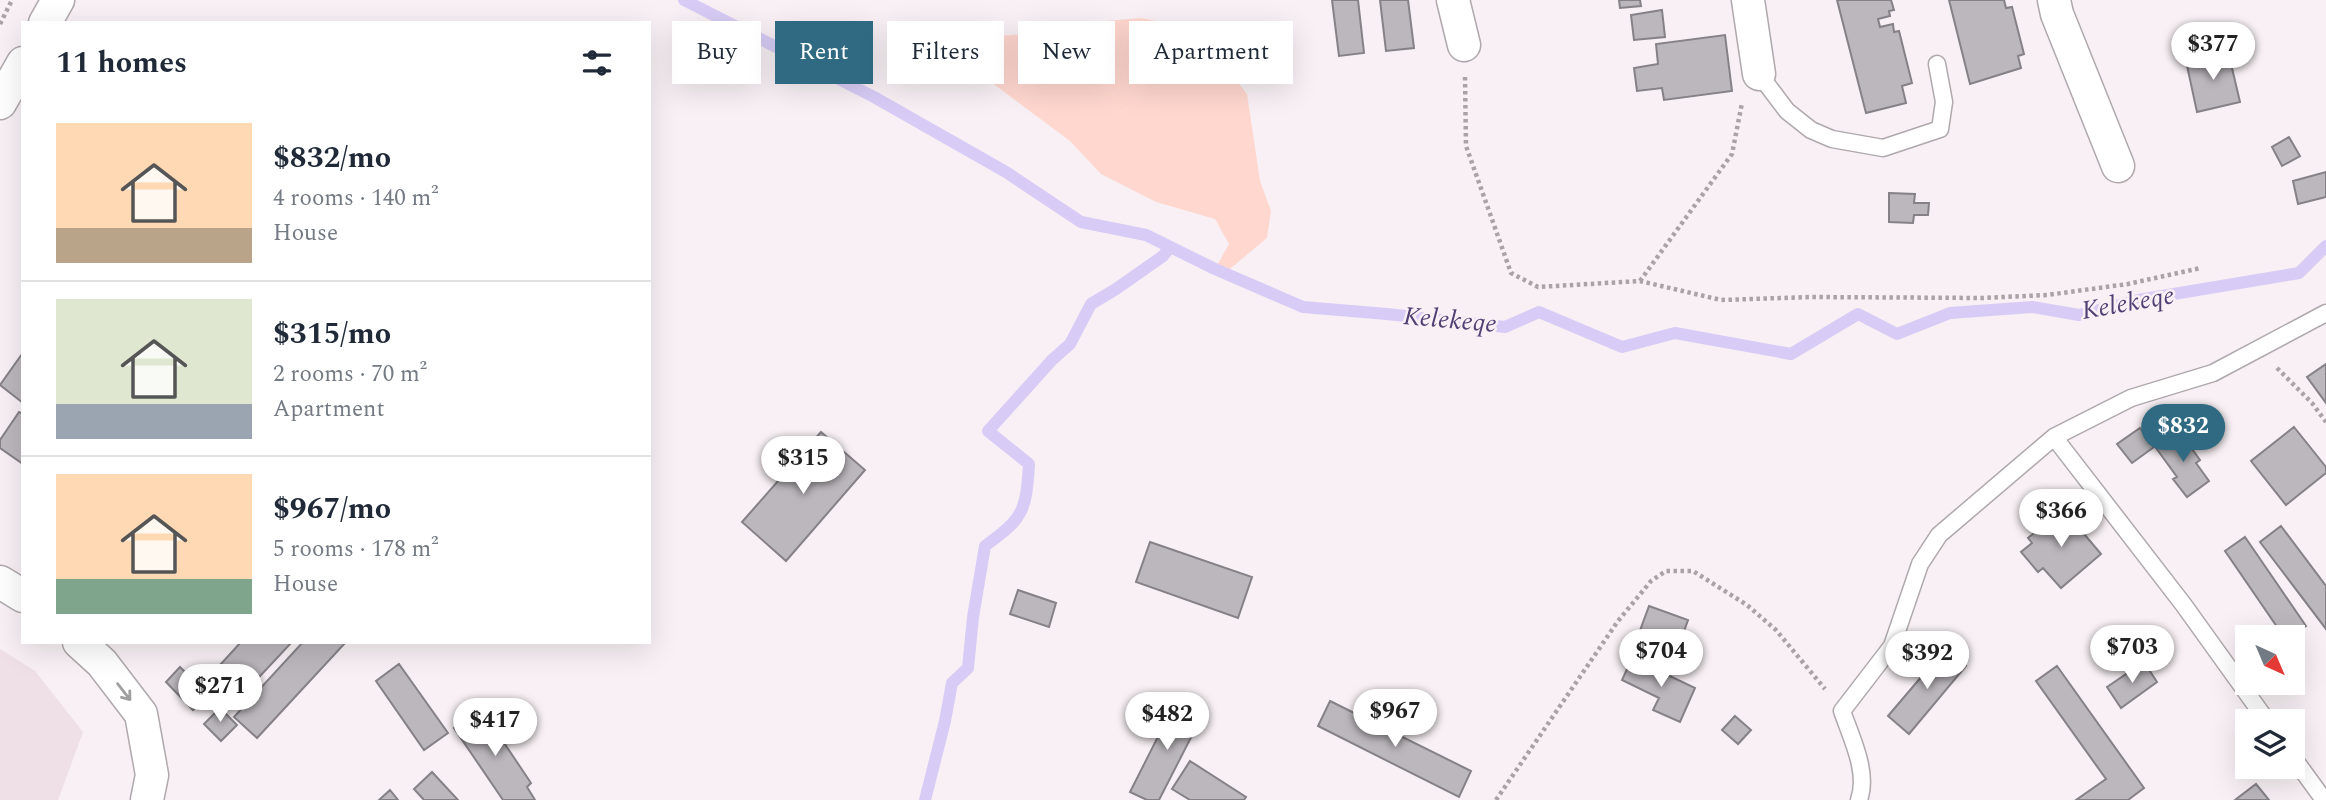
<!DOCTYPE html>
<html lang="en">
<head>
<meta charset="utf-8">
<style>
	:root { --surface:#fff; --page:#f6f6f7; --text:#1f2937; --muted:#747a83; --line:#e0e1e3; --accent:#2f6a82 }
	body { margin:0; font-family:Spectral,serif; background:var(--page); color:var(--text); height:100vh; display:flex; flex-direction:column; font-size:26px; white-space:nowrap }
	* { box-sizing:border-box; margin:0 }
	p { font-size:23px; color:var(--muted) }
	.icon { flex:none; width:38px; height:38px; fill:none; stroke:currentColor; stroke-width:2; stroke-linecap:round; stroke-linejoin:round }
	.map { position:relative; flex:1; overflow:hidden }
	.side { position:absolute; left:21px; top:21px; width:630px; height:623px; display:flex; flex-direction:column; background:var(--surface); border-radius:0px; box-shadow:0 7px 28px #0002 }
	.side>* { flex:none }
	.banner { position:absolute; left:672px; top:21px; width:665px; height:63px; display:flex; gap:14px }
	.needle { width:46px; rotate:136deg }
	.buttons { position:absolute; left:2235px; top:625px; display:grid; gap:14px }
	.buttons a { display:grid; place-items:center; width:70px; height:70px; border-radius:0px; background:var(--surface); box-shadow:0 7px 28px #0002; font-size:35px }
	.price { position:absolute; translate:-50% -60px; padding:0 16px; border-radius:24px; background:#fff; color:#222; font-size:23px; line-height:46px; filter:drop-shadow(0 2px 4px #0008) }
	.price::after { content:''; position:absolute; left:50%; top:42px; width:21px; height:16px; margin-left:-10px; background:inherit; clip-path:polygon(0 0,100% 0,50% 100%) }
	.price.current { background:var(--accent); color:#fff }
	ul { padding:0; list-style:none }
	li { display:flex; align-items:center; gap:21px; height:175px; padding:0 35px }
	li+li { border-top:2px solid var(--line) }
	li span { display:grid; place-items:center; flex:none; width:196px; height:140px; border-radius:0px; color:#555 }
	li>.icon { margin-inline-start:auto }
	span .icon { width:84px; height:84px; fill:#fffc; stroke-width:1 }
	li b { font-size:30px }
	h2 { display:flex; justify-content:space-between; align-items:center; height:84px; padding:0 35px; font-size:30px }
	.pill { padding:0 24px; border-radius:0px; background:var(--surface); box-shadow:0 7px 28px #0002; font-size:24px; line-height:63px }
	.pill.current { background:var(--accent); color:#fff }
	.map>svg:first-child { display:block }
</style>
</head>
<body>
<div class="map">
<svg width="2326" height="800" viewBox="0 0 2326 800">
	<rect width="100%" height="100%" fill="#f8f0f4"/>
	<path fill="#efe0e8" d="M0,649L35,671L83,732L58,800H0Z"/>
	<path fill="#ffd7cf" d="M1140,18L1168,23L1197,43L1225,66L1247,94L1260,181L1271,211L1267,238L1225,273L1215,269L1229,244L1215,219L1156,202L1101,174L1070,141L991,82L986,37L1074,30L1094,22Z"/>
	<g fill="none" stroke-linecap="round" stroke-linejoin="round">
		<path stroke="#d8ccf6" stroke-width="12" d="M684,0L874,97L1006,172L1081,222L1146,235L1215,269L1303,307L1387,314L1505,327L1539,312L1622,347L1675,333L1791,354L1858,314L1897,334L1950,313L2032,307L2079,315L2138,300L2299,273L2326,246
			M925,800L945,721L952,683L968,668L973,617L985,546C1024,518 1026,511 1029,464L988,431L1052,360L1070,344L1091,304L1116,289L1163,256L1170,247"/>
	</g>
	<path fill="#bbb7bc" stroke="#858186" stroke-width="2" d="M1332,0H1358L1364,53L1339,56Z
		M1380,0H1408L1414,48L1386,51Z
		M1619,0H1640L1641,6L1620,8Z
		M1837,0H1891L1894,10L1889,11L1890,16L1878,19L1880,27L1893,24L1894,32L1899,31L1912,83L1902,86L1906,103L1866,113Z
		M1949,0H2004L2006,8L2012,7L2024,54L2018,56L2021,68L1970,84Z
		M1662,10L1665,37L1634,40L1631,15Z
		M1725,35L1732,91L1664,100L1662,88L1637,91L1634,68L1658,64L1656,44Z
		M2228,51L2240,102L2197,112L2186,61Z
		M2289,137L2300,156L2282,166L2272,147Z
		M2326,172V197L2298,204L2293,181Z
		M1889,193L1915,194L1914,203H1929L1928,215H1914L1913,223L1889,222Z
		M22,354L23,355V403L0,385Z
		M2326,364V403L2307,377Z
		M19,412L23,414V464L0,448V440Z
		M2294,427L2326,467V473L2286,505L2251,461Z
		M2140,428L2154,447L2132,463L2117,444Z
		M2179,431L2200,460L2196,463L2209,481L2187,497L2173,479L2177,477L2156,448Z
		M821,432L865,470L786,561L742,522Z
		M2063,509L2101,554L2061,588L2043,568L2038,572L2021,552L2032,543L2028,538Z
		M2281,526L2326,586V629L2260,542Z
		M2245,537L2306,626L2290,637H2284L2225,551Z
		M1150,542L1252,577L1238,618L1136,582Z
		M1018,590L1056,603L1049,627L1010,614Z
		M1649,606L1688,620L1673,662L1634,647Z
		M241,642H292L247,690L220,665Z
		M303,642H346L257,738L234,717Z
		M1945,649L1966,666L1909,734L1888,716Z
		M1632,658L1695,688L1680,722L1653,710L1659,698L1622,680Z
		M2144,662L2157,682L2121,708L2107,687Z
		M399,664L448,733L424,750L376,681Z
		M2057,666L2144,788L2128,800H2076L2106,779L2036,681Z
		M180,667L208,695L193,710L166,682Z
		M1176,701L1203,714L1159,800H1147L1130,792Z
		M1330,701L1471,771L1459,797L1318,726Z
		M220,708L237,725L221,741L204,724Z
		M482,710L531,783L527,787L535,800H503L454,728Z
		M1735,716L1751,730L1738,744L1722,730Z
		M1190,761L1246,797L1244,800H1190L1172,789Z
		M432,772L458,800H424L414,789Z
		M2256,784L2269,800H2235Z
		M390,790L398,800H379Z"/>
	<g fill="none" stroke-linecap="round" stroke-linejoin="round">
		<g stroke="#afa8ac" stroke-width="19">
			<path id="service" d="M1759,74L1787,111L1811,130L1832,139L1883,148L1940,129L1944,102L1937,64
				M2054,437L2183,604L2267,721
				M2292,756L2324,800
				M1859,800C1869,772 1851,737 1842,711L1892,646L1920,564L1939,535L2054,437L2131,398L2213,373L2326,313"/>
		</g>
		<g stroke="#afa8ac" stroke-width="35">
			<path id="minor" d="M1453,0L1464,45
				M1748,0L1759,74
				M2054,0L2057,14L2118,166
				M45,23L58,0
				M0,103L23,63
				M0,582L23,596
				M79,642L102,663L141,714L152,775L147,800"/>
		</g>
		<path stroke="#a9a3a6" stroke-width="4.5" stroke-dasharray="3.5 3.5" stroke-linecap="butt" d="M0,24L12,0
			M1465,77L1466,146L1511,273L1538,287L1640,281L1721,300L1812,297L1982,298L2047,295L2128,284L2201,268
			M1640,281L1732,154L1742,103
			M2277,368L2312,403L2326,422
			M1496,800L1618,621L1651,581L1666,571H1693L1747,605L1776,630L1825,689"/>
		<use href="#service" stroke="#fff" stroke-width="16"/>
		<use href="#minor" stroke="#fff" stroke-width="32"/>
	</g>
	<defs><path id="oneway-shaft" d="M-6 0H5M1.5-3L5.5 0L1.5 3" fill="none" stroke-width="1.6" stroke-linecap="round" stroke-linejoin="round" transform="scale(1.75)"/></defs>
	<use stroke="#a09fa0" href="#oneway-shaft" transform="translate(124 692) rotate(52)"/>
	<g text-anchor="middle" dominant-baseline="central" stroke-width="5" stroke-linejoin="round" paint-order="stroke">
		<g font-size="26" font-style="italic" fill="#514075" stroke="#f8f0f4">
			<text transform="translate(2128 303) rotate(-10)">Kelekeqe</text>
			<text transform="translate(1450 320) rotate(5)">Kelekeqe</text>
		</g>
	</g>
</svg>
<div class="buttons">
<a><svg class="needle" viewBox="-14 -14 28 28"><path d="M0-13l5 13h-10z" fill="#e53935"/><path d="M0 13l5-13h-10z" fill="#747a83"/></svg></a>
<a><svg class="icon" aria-label="layers" viewBox="0 0 24 24"><path d="M12 4l9 5-9 5-9-5zM3 14l9 5 9-5"/></svg></a>
</div>
<b class="price" style="left:2213px;top:82px">$377</b>
<b class="price current" style="left:2183px;top:464px">$832</b>
<b class="price" style="left:803px;top:496px">$315</b>
<b class="price" style="left:2061px;top:549px">$366</b>
<b class="price" style="left:2132px;top:685px">$703</b>
<b class="price" style="left:1661px;top:689px">$704</b>
<b class="price" style="left:1927px;top:691px">$392</b>
<b class="price" style="left:220px;top:724px">$271</b>
<b class="price" style="left:1395px;top:749px">$967</b>
<b class="price" style="left:1167px;top:752px">$482</b>
<b class="price" style="left:495px;top:758px">$417</b>
<div class="banner">
<a class="pill">Buy</a>
<a class="pill current">Rent</a>
<a class="pill">Filters</a>
<a class="pill">New</a>
<a class="pill">Apartment</a>
</div>
<section class="side">
<h2>11 homes<svg class="icon" aria-label="filters" viewBox="0 0 24 24"><path d="M4 7h16M4 17h16"/><circle cx="9" cy="7" r="2"/><circle cx="15" cy="17" r="2"/></svg></h2>
<ul>
<li><span style="background:linear-gradient(#ffd9b3 75%,#b9a48a 0)"><svg class="icon" aria-label="home" viewBox="0 0 24 24"><path d="M3 11l9-7 9 7M6 9v11h12V9"/></svg></span><div><b>$832/mo</b><p>4 rooms · 140 m²</p><p>House</p></div></li>
<li><span style="background:linear-gradient(#dfe7d0 75%,#9aa5b1 0)"><svg class="icon" aria-label="home" viewBox="0 0 24 24"><path d="M3 11l9-7 9 7M6 9v11h12V9"/></svg></span><div><b>$315/mo</b><p>2 rooms · 70 m²</p><p>Apartment</p></div></li>
<li><span style="background:linear-gradient(#ffd9b3 75%,#7fa58c 0)"><svg class="icon" aria-label="home" viewBox="0 0 24 24"><path d="M3 11l9-7 9 7M6 9v11h12V9"/></svg></span><div><b>$967/mo</b><p>5 rooms · 178 m²</p><p>House</p></div></li>
</ul>
</section>
</div>
</body>
</html>
